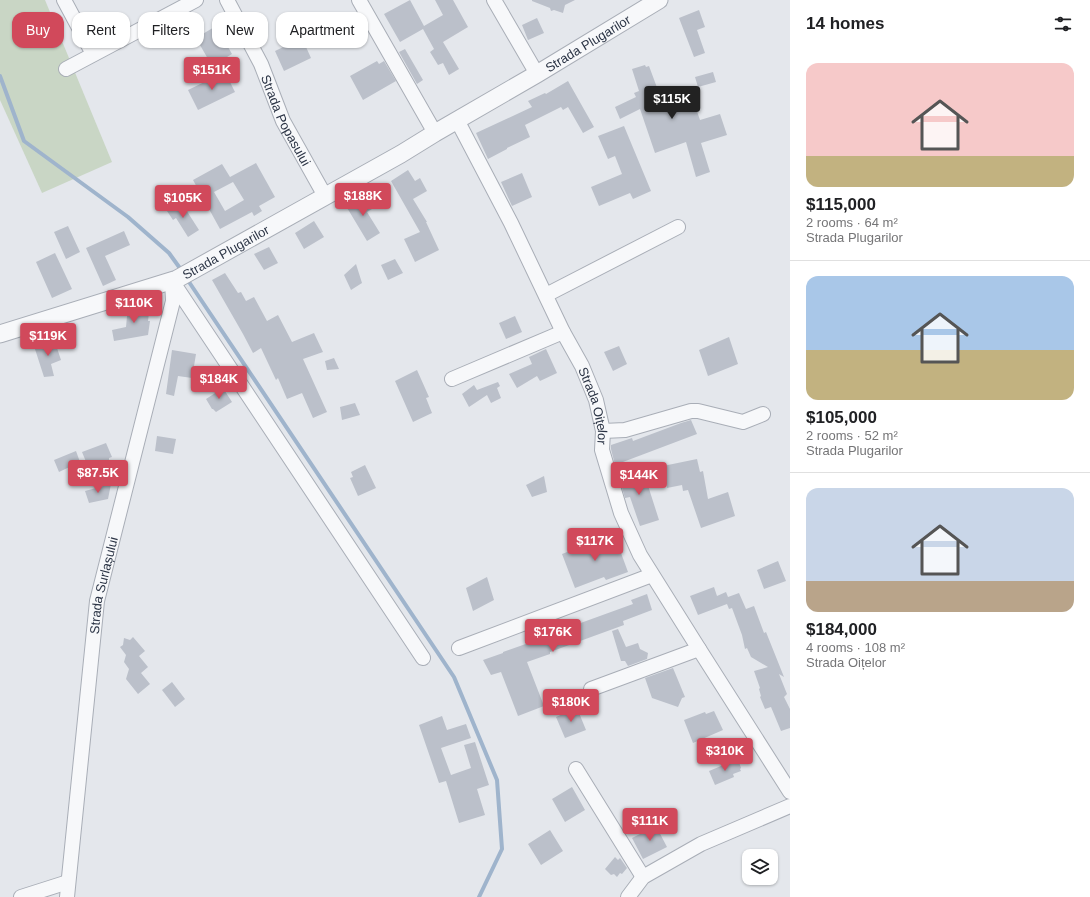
<!DOCTYPE html>
<html lang="en">
<head>
<meta charset="utf-8">
<style>
	:root { --surface:#fff; --page:#f6f6f6; --text:#202124; --muted:#757577; --line:#e0e0e0; --accent:#d1495b }
	body { margin:0; font-family:Arial,sans-serif; background:var(--page); color:var(--text); height:100vh; display:flex; flex-direction:column; font-size:15px; white-space:nowrap }
	* { box-sizing:border-box; margin:0 }
	p { font-size:13px; color:var(--muted) }
	.icon { flex:none; width:22px; height:22px; fill:none; stroke:currentColor; stroke-width:2; stroke-linecap:round; stroke-linejoin:round }
	.map { position:relative; flex:1; overflow:hidden }
	.details { display:flex; flex-direction:column; background:var(--surface); width:300px }
	.details>* { flex:none }
	.banner { position:absolute; left:12px; top:12px; width:380px; height:36px; display:flex; gap:8px }
	.fabs { position:absolute; left:742px; top:849px; display:grid; gap:8px }
	.fabs a { display:grid; place-items:center; width:36px; height:36px; border-radius:8px; background:var(--surface); box-shadow:0 1px 3px #0004; font-size:20px }
	.price { position:absolute; translate:-50% -34px; padding:0 9px; border-radius:4px; background:var(--accent); color:#fff; font-size:13px; line-height:26px; filter:drop-shadow(0 1px 2px #0008) }
	.price::after { content:''; position:absolute; left:50%; top:24px; width:12px; height:9px; margin-left:-6px; background:inherit; clip-path:polygon(0 0,100% 0,50% 100%) }
	.price.on { background:#222; color:#fff }
	ul { padding:0; list-style:none }
	li { display:grid; align-content:center; gap:8px; height:212px; padding:0 16px }
	li+li { border-top:1px solid var(--line) }
	li span { display:grid; place-items:center; height:124px; border-radius:12px; color:#555 }
	li>.icon { margin-inline-start:auto }
	span .icon { width:72px; height:72px; fill:#fffc; stroke-width:1 }
	li b { font-size:17px }
	h2 { display:flex; justify-content:space-between; align-items:center; height:48px; padding:0 16px; font-size:17px }
	.chip { padding:0 14px; border-radius:12px; background:var(--surface); box-shadow:0 1px 3px #0004; font-size:14px; line-height:36px }
	.chip.on { background:var(--accent); color:#fff }
	main { display:flex; flex:1; min-height:0 }
	.map>svg:first-child { display:block }
</style>
</head>
<body>
<main>
<div class="map">
<svg width="790" height="897" viewBox="0 0 790 897">
	<rect width="100%" height="100%" fill="#e4e7ec"/>
	<path fill="#c9d6c5" d="M0,0H45L112,162L42,193L0,100Z"/>
	<g fill="none" stroke-linecap="round" stroke-linejoin="round">
		<path stroke="#9fb4cc" stroke-width="4" d="M0,76L24,141L128,217L169,253L182,271
			M187,279L454,677L497,780L502,849L479,897"/>
	</g>
	<path fill="#bbc0ca" fill-rule="evenodd" d="M410,0L424,26L443,15L435,0H453L468,27L443,42L459,69L449,75L443,63L438,65L430,52L434,49L423,29L400,42L384,14Z
		M532,0H575L565,5L563,13L554,10L551,11L550,8L532,1Z
		M699,10L705,27L697,30L705,53L694,57L679,18Z
		M537,18L544,33L528,40L522,25Z
		M216,26L232,54L212,66L196,38Z
		M302,38L311,58L284,71L275,51Z
		M405,49L423,80L417,84L399,52Z
		M377,61L379,64L384,61L396,81L363,100L350,76Z
		M645,65L646,67L649,66L662,101L690,91L700,120L720,114L727,135L701,143L710,172L696,177L686,142L655,153L640,109L620,119L615,107L636,97L634,93L639,91L632,69Z
		M225,72L235,92L198,110L188,90Z
		M713,72L716,82L698,87L695,77Z
		M568,81L594,127L583,133L568,107L563,110L561,107L525,125L530,137L507,148V149L488,159L476,133L532,107L528,101L545,93L546,94Z
		M624,126L651,191L633,199L630,193L599,206L591,187L622,174L615,156L608,159L598,136Z
		M256,163L275,197L259,206L262,211L254,216L252,212L220,229L193,180L222,164L230,177ZM233,182L244,200L225,211L214,192Z
		M408,170L415,181L420,178L427,191L413,199L427,222H426L439,250L415,262L404,239L420,232L391,181Z
		M522,173L532,197L512,206L501,182Z
		M363,195L372,209L367,212L380,233L367,241L346,206Z
		M181,202L199,230L188,237L176,218L173,220L167,211Z
		M314,221L324,237L304,249L295,233Z
		M68,226L80,252L66,259L54,232Z
		M124,231L130,245L105,256L116,280L103,286L86,248Z
		M269,247L278,263L264,270L254,254Z
		M55,253L72,289L52,298L36,262Z
		M395,259L403,273L388,280L381,265Z
		M356,264L362,283L351,290L344,275Z
		M225,273L238,293L241,292L246,301L254,297L267,321L278,315L292,342L314,333L323,352L303,359L327,412L313,418L302,393L287,399L278,378L276,380L261,348L253,353L243,334L212,280Z
		M145,303L144,312L149,313L148,321H150L148,335L114,341L112,330L126,327L128,306Z
		M515,316L522,332L506,339L499,323Z
		M729,337L738,364L708,376L699,350Z
		M54,339L61,360L51,364L54,376L44,377L34,346Z
		M619,346L627,364L613,371L604,352Z
		M546,349L557,373L540,381L537,376L517,388L509,374L532,364L529,357Z
		M172,350L196,354L192,378L178,376L174,396L166,394Z
		M334,358L339,369L327,370L325,361Z
		M417,370L429,397L426,398L432,413L413,422L395,381Z
		M498,382L500,386L497,388L501,398L491,403L487,395L469,407L462,394L474,385L477,390Z
		M223,388L232,402L216,412L213,409H212L206,399Z
		M355,403L360,415L342,420L340,407Z
		M691,420L697,434L615,465L611,449V445L632,438L633,441L681,423Z
		M157,436L176,439L173,454L155,451Z
		M106,443L112,457L109,458V460L89,469L82,452Z
		M76,451L80,462L59,472L54,460Z
		M697,459L700,472L703,471L708,499L728,492L735,516L701,528L688,490L683,491L682,485L667,488L663,466Z
		M365,465L376,488L358,496L350,478L353,477L351,472Z
		M643,470L659,520L640,526L630,497L625,498L618,474Z
		M544,476L547,492L532,497L526,485Z
		M111,484L108,499L89,503L85,491Z
		M614,534L628,572L606,580L604,577L575,588L562,554Z
		M778,561L786,581L764,589L757,570Z
		M487,577L494,600L473,611L466,588Z
		M714,587L717,596L726,592L728,597L739,593L746,609L754,606L764,633L766,632L784,677L779,674L787,694L784,697L790,709V728L781,731L771,707L765,709L760,697L761,696L759,689L760,688L754,671L768,667L751,657L747,648L745,649L742,635L732,608L729,609L727,604L698,615L690,596Z
		M647,594L652,610L623,621L624,625L550,652V654L527,662L544,706L518,716L501,672L491,675L483,660L503,653V652L554,634L553,633L633,604L631,600Z
		M618,629L626,647L638,643L640,649L648,653L647,659L628,666L625,661H621L612,631Z
		M133,637L145,651L139,656L148,667L141,673L150,684L138,694L126,679L129,669L124,662L126,655L120,647L123,645L124,638L130,640Z
		M673,668L685,697L682,698L678,707L652,698L645,678Z
		M172,682L185,699L175,707L162,690Z
		M577,708L586,730L565,738L556,717Z
		M714,711L723,730L693,743L684,720L705,712L706,714Z
		M442,716L447,730L466,724L471,738L441,748L451,775L471,768L464,745L475,742L489,785L477,789L485,815L459,823L446,781L439,783L419,725Z
		M742,747L746,756L733,762L729,752Z
		M738,759L741,768L740,769L741,771L733,774L734,777L715,785L709,771Z
		M572,787L585,810L565,822L552,799Z
		M656,826L667,847L643,859L632,838Z
		M550,830L563,851L541,865L528,844Z
		M615,857L618,860L620,858L627,868L622,874L620,873L617,877L614,874L611,875L605,869Z"/>
	<g fill="none" stroke-linecap="round" stroke-linejoin="round">
		<g stroke="#a9aeb7" stroke-width="16">
			<g id="minor">
				<path d="M64,0L93,54"/>
				<path id="s1" d="M227,0L261,64L283,121L325,196"/>
				<path d="M359,0L435,133"/>
				<path d="M494,0L537,74"/>
				<path d="M66,69L196,0"/>
				<path id="s2" d="M457,120L511,223L563,332L582,366L596,400L603,431L602,450L621,513L640,555L699,649L790,792"/>
				<path d="M172,281L423,658"/>
				<path d="M546,295L678,227"/>
				<path d="M452,379L563,332"/>
				<path d="M603,431L625,430L691,411H698L743,422L763,414"/>
				<path d="M459,648L652,575"/>
				<path d="M591,689L699,649"/>
				<path d="M576,769L643,877"/>
				<path d="M21,897L68,882"/>
				<path id="s3" d="M67,897L97,601L173,301L172,281"/>
				<path d="M628,897L643,877L701,844L790,806"/>
			</g>
		</g>
		<g stroke="#a9aeb7" stroke-width="19">
			<g id="tertiary">
				<path id="s4" d="M0,334L177,279L401,154L435,133L537,74L659,0"/>
			</g>
		</g>
		<use href="#minor" stroke="#f7f8fa" stroke-width="14"/>
		<use href="#tertiary" stroke="#f7f8fa" stroke-width="17"/>
	</g>
	<g text-anchor="middle" dominant-baseline="central" stroke-width="3" stroke-linejoin="round" paint-order="stroke">
		<g font-size="13" fill="#2b3445" stroke="#f4f6f9">
			<text stroke="none"><textPath href="#s4" startOffset="659">Strada Plugarilor</textPath></text>
			<text stroke="none"><textPath href="#s1" startOffset="134">Strada Popasului</textPath></text>
			<text stroke="none"><textPath href="#s4" startOffset="241">Strada Plugarilor</textPath></text>
			<text stroke="none"><textPath href="#s2" startOffset="318">Strada Oițelor</textPath></text>
			<text stroke="none"><textPath href="#s3" startOffset="314">Strada Surlașului</textPath></text>
		</g>
	</g>
</svg>
<div class="fabs">
<a><svg class="icon" aria-label="layers" viewBox="0 0 24 24"><path d="M12 4l9 5-9 5-9-5zM3 14l9 5 9-5"/></svg></a>
</div>
<b class="price" style="left:212px;top:91px">$151K</b>
<b class="price on" style="left:672px;top:120px">$115K</b>
<b class="price" style="left:363px;top:217px">$188K</b>
<b class="price" style="left:183px;top:219px">$105K</b>
<b class="price" style="left:134px;top:324px">$110K</b>
<b class="price" style="left:48px;top:357px">$119K</b>
<b class="price" style="left:219px;top:400px">$184K</b>
<b class="price" style="left:98px;top:494px">$87.5K</b>
<b class="price" style="left:639px;top:496px">$144K</b>
<b class="price" style="left:595px;top:562px">$117K</b>
<b class="price" style="left:553px;top:653px">$176K</b>
<b class="price" style="left:571px;top:723px">$180K</b>
<b class="price" style="left:725px;top:772px">$310K</b>
<b class="price" style="left:650px;top:842px">$111K</b>
<div class="banner">
<a class="chip on">Buy</a>
<a class="chip">Rent</a>
<a class="chip">Filters</a>
<a class="chip">New</a>
<a class="chip">Apartment</a>
</div>
</div>
<section class="details">
<h2>14 homes<svg class="icon" aria-label="filters" viewBox="0 0 24 24"><path d="M4 7h16M4 17h16"/><circle cx="9" cy="7" r="2"/><circle cx="15" cy="17" r="2"/></svg></h2>
<ul>
<li><span style="background:linear-gradient(#f6c9c9 75%,#c2b280 0)"><svg class="icon" aria-label="home" viewBox="0 0 24 24"><path d="M3 11l9-7 9 7M6 9v11h12V9"/></svg></span><div><b>$115,000</b><p>2 rooms · 64 m²</p><p>Strada Plugarilor</p></div></li>
<li><span style="background:linear-gradient(#a9c7e8 60%,#c2b280 0)"><svg class="icon" aria-label="home" viewBox="0 0 24 24"><path d="M3 11l9-7 9 7M6 9v11h12V9"/></svg></span><div><b>$105,000</b><p>2 rooms · 52 m²</p><p>Strada Plugarilor</p></div></li>
<li><span style="background:linear-gradient(#c9d6e8 75%,#b9a48a 0)"><svg class="icon" aria-label="home" viewBox="0 0 24 24"><path d="M3 11l9-7 9 7M6 9v11h12V9"/></svg></span><div><b>$184,000</b><p>4 rooms · 108 m²</p><p>Strada Oițelor</p></div></li>
</ul>
</section>
</main>
</body>
</html>
